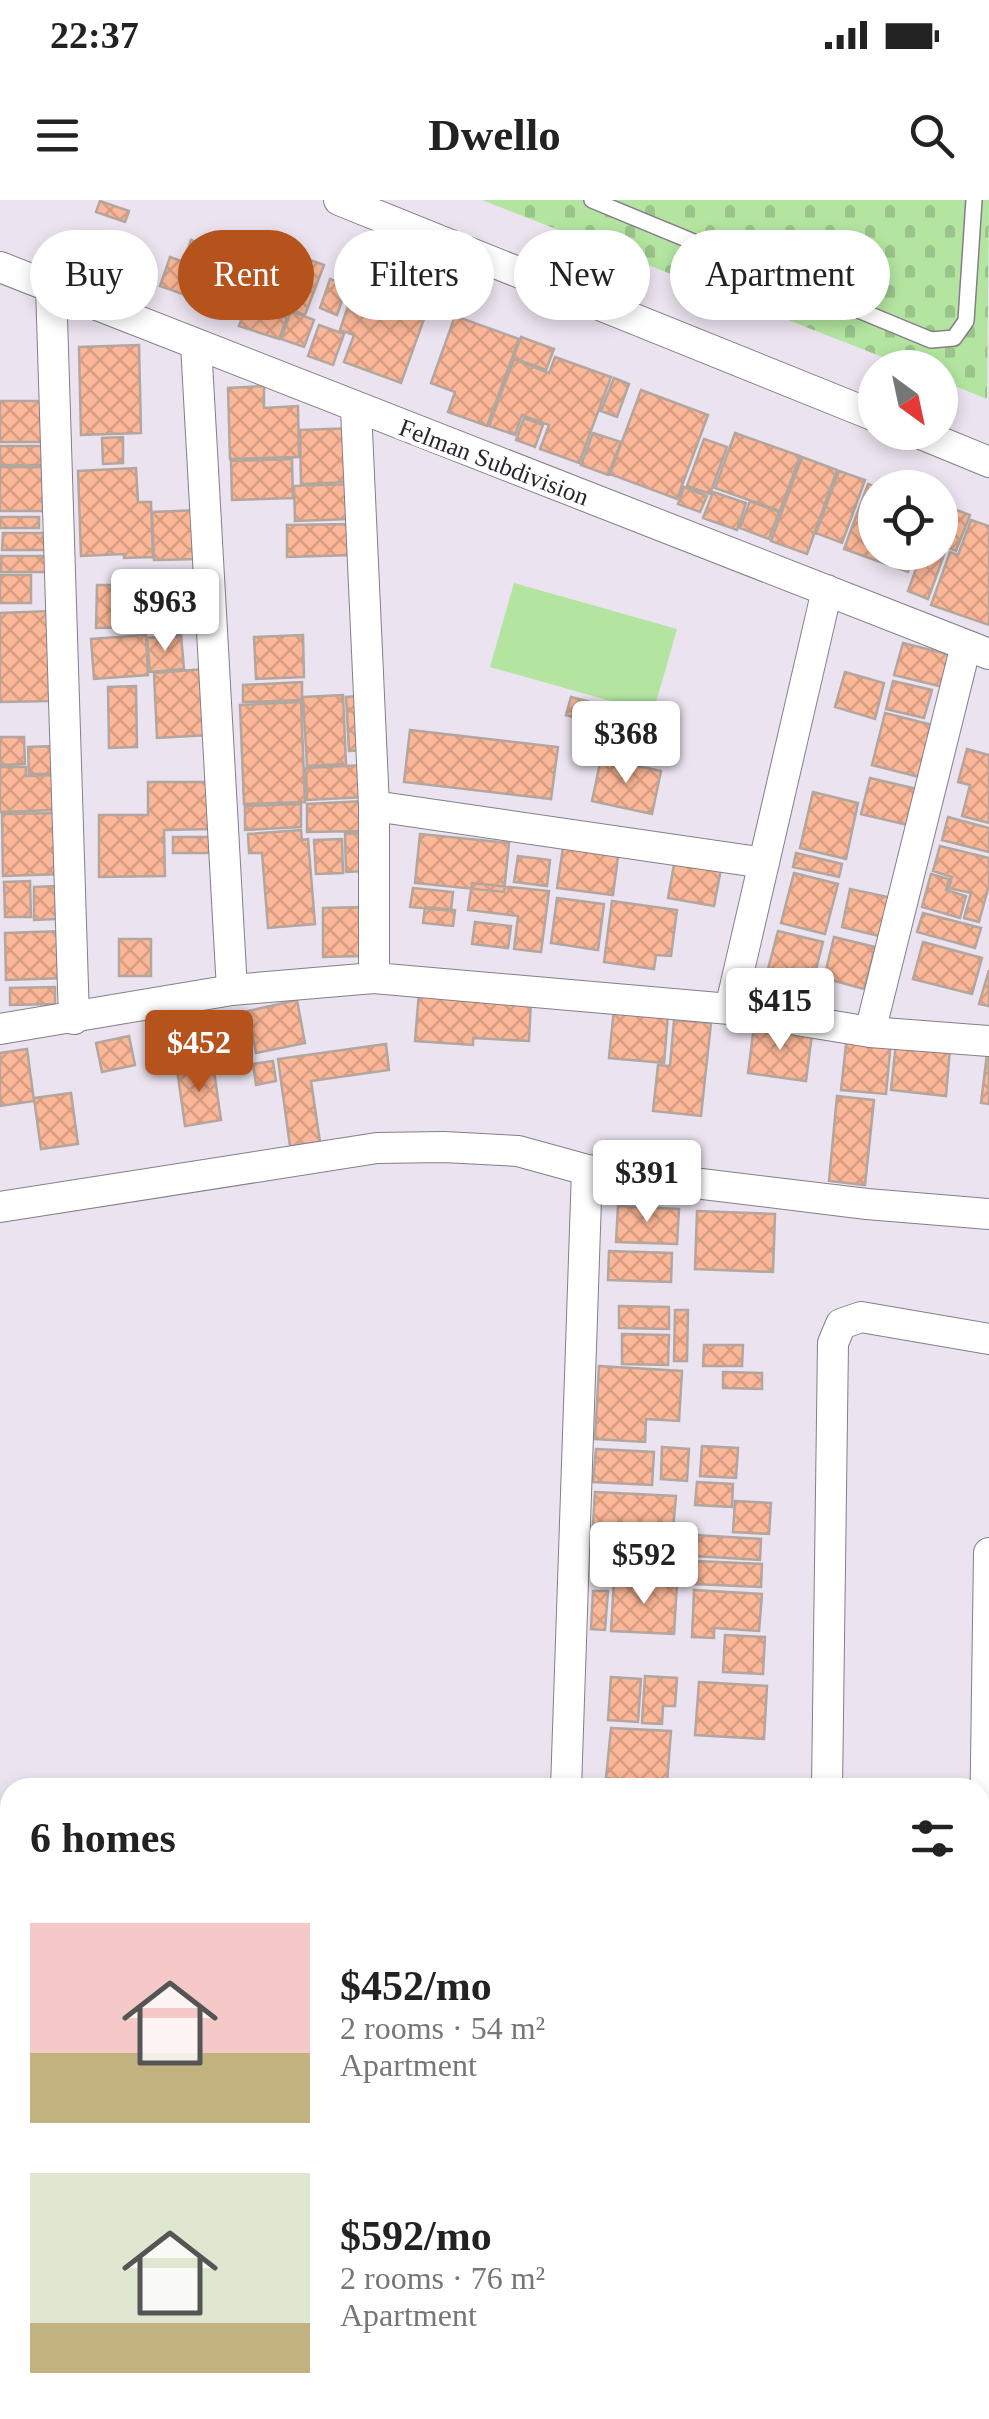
<!DOCTYPE html>
<html lang="en">
<head>
<meta charset="utf-8">
<style>
	:root { --surface:#fff; --page:#f6f6f6; --text:#222; --muted:#767676; --accent:#b6521c }
	body { margin:0; font-family:"Times New Roman",serif; background:var(--page); color:var(--text); height:100vh; display:flex; flex-direction:column; font-size:38px; white-space:nowrap }
	* { box-sizing:border-box; margin:0 }
	p { font-size:32px; color:var(--muted) }
	.icon { flex:none; width:55px; height:55px; fill:none; stroke:currentColor; stroke-width:2; stroke-linecap:round; stroke-linejoin:round }
	.map { position:relative; flex:1; overflow:hidden }
	.drawer { position:absolute; left:0px; top:1578px; width:990px; height:642px; display:flex; flex-direction:column; background:var(--surface); border-radius:30px 30px 0 0; box-shadow:0 5px 15px #0003 }
	.drawer>* { flex:none }
	.guide { position:absolute; left:30px; top:30px; width:930px; height:90px; display:flex; gap:20px }
	.needle { width:65px; rotate:147deg }
	.tools { position:absolute; left:858px; top:150px; display:grid; gap:20px }
	.tools a { display:grid; place-items:center; width:100px; height:100px; border-radius:50%; background:var(--surface); box-shadow:0 5px 15px #0003; font-size:50px }
	.price { position:absolute; translate:-50% -85px; padding:0 22px; border-radius:10px; background:#fff; color:#222; font-size:32px; line-height:65px; filter:drop-shadow(0 2px 5px #0008) }
	.price::after { content:''; position:absolute; left:50%; top:60px; width:30px; height:22px; margin-left:-15px; background:inherit; clip-path:polygon(0 0,100% 0,50% 100%) }
	.price.selected { background:var(--accent); color:#fff }
	ul { padding:0; list-style:none }
	li { display:flex; align-items:center; gap:30px; height:250px; padding:0 30px }
	li span { display:grid; place-items:center; flex:none; width:280px; height:200px; border-radius:0px; color:#555 }
	li>.icon { margin-inline-start:auto }
	span .icon { width:120px; height:120px; fill:#fffc; stroke-width:1 }
	li b { font-size:42px }
	h2 { display:flex; justify-content:space-between; align-items:center; height:120px; padding:0 30px; font-size:42px }
	.tag { padding:0 35px; border-radius:45px; background:var(--surface); box-shadow:0 5px 15px #0003; font-size:35px; line-height:90px }
	.tag.selected { background:var(--accent); color:#fff }
	.status { display:flex; justify-content:space-between; align-items:center; height:70px; padding:0 50px; background:var(--surface); direction:ltr }
	.status svg { height:28px; fill:currentColor }
	header { display:flex; justify-content:space-between; align-items:center; height:130px; padding:0 30px; background:var(--surface); font-size:45px; font-weight:600 }
	.map>svg:first-child { display:block }
</style>
</head>
<body>
<div class="status"><b>22:37</b><svg viewBox="0 0 49 12"><path d="M0 12V9h3v3zM5 12V6h3v6zM10 12V3h3v9zM15 12V0h3v12zM26 1h20v11H26zM47 4h2v5h-2z"/></svg></div>
<header><svg class="icon" aria-label="menu" viewBox="0 0 24 24"><path d="M4 6h16M4 12h16M4 18h16"/></svg>Dwello<svg class="icon" aria-label="search" viewBox="0 0 24 24"><circle cx="10" cy="10" r="6"/><path d="M15 15l6 6"/></svg></header>
<div class="map">
<svg width="989" height="2219" viewBox="0 0 989 2219">
	<defs>
		<pattern id="cemetery-stones" width="16" height="16" patternUnits="userSpaceOnUse" patternTransform="scale(2.5)"><rect width="16" height="16" fill="#b3e5a0"/><path d="M2 7V4a2 2 0 0 1 4 0v3zM10 15v-3a2 2 0 0 1 4 0v3z" fill="#9ac48a"/></pattern>
		<pattern id="building-cross-hatch" width="8" height="8" patternUnits="userSpaceOnUse" patternTransform="scale(2.5)"><rect width="8" height="8" fill="#fbb797"/><path d="M0 0l8 8M0 8l8-8" fill="none" stroke="#d79d82"/></pattern>
	</defs>
	<rect width="100%" height="100%" fill="#ebe3ef"/>
	<path fill="#b3e5a0" d="M514,383L677,429L653,513L490,467Z"/>
	<path fill="url(#cemetery-stones)" d="M482,0H989L987,199L940,180V168L908,167Z"/>
	<path fill="url(#building-cross-hatch)" stroke="#b3a69f" stroke-width="2.5" d="M100,1L129,11L125,22L96,12Z
		M230,36L253,44L241,76L219,67Z
		M191,40L219,51L214,65L186,55Z
		M267,44L324,65L305,115L248,94Z
		M170,57L198,67L188,96L160,86Z
		M204,71L239,83L230,108L195,96Z
		M330,79L347,85L337,115L320,108Z
		M371,85L429,105L401,183L344,162L354,135L340,130L349,103L363,107Z
		M247,104L287,118L279,139L239,126Z
		M291,111L314,120L304,147L281,139Z
		M455,116L519,139L487,226L448,212L455,192L431,183Z
		M319,125L344,134L333,165L308,156Z
		M521,137L554,149L546,170L513,158Z
		M139,145L141,233L81,235L79,147Z
		M555,157L611,177L579,263L540,249L549,225L522,215L515,235L489,226L514,159L549,173Z
		M614,178L629,184L617,217L601,211Z
		M264,186V208L298,206L299,257L230,259L228,188Z
		M641,190L708,215L677,299L610,274Z
		M0,201H45L44,242H0Z
		M524,218L543,225L535,247L516,240Z
		M355,228L356,282L301,284L300,230Z
		M593,233L621,242L608,275L581,265Z
		M735,233L800,256L780,311L715,288Z
		M123,237V263L103,264L102,238Z
		M704,239L727,247L710,294L687,286Z
		M0,246H46V265H0Z
		M802,257L837,270L807,354L771,341Z
		M292,259L293,298L232,300L231,261Z
		M0,267H45V311H0Z
		M136,268L138,302H151L153,357L124,358V354L81,356L78,271Z
		M839,271L865,280L842,343L816,333Z
		M348,284L349,319L295,321L294,286Z
		M868,284L879,288H875V352H915L908,372L844,349Z
		M684,287L707,296L700,312L678,304Z
		M713,292L746,303L737,330L703,318Z
		M750,301L779,312L769,339L740,328Z
		M940,304L970,315L956,351L940,345Z
		M199,310L201,359L154,360L152,312Z
		M0,317H39V328H0Z
		M971,320L989,326V425L931,405L950,352L958,355Z
		M353,324L354,355L287,357V325Z
		M3,333H51L50,350H2Z
		M940,350L945,352L928,399L908,391L922,352H940Z
		M1,356H46V372H1Z
		M0,375H31V403H0Z
		M97,385H147V427L96,428Z
		M51,411L52,501L0,502V413Z
		M146,435L148,475L94,479L91,439Z
		M181,435L184,469L150,472L147,438Z
		M303,435L304,477L256,479L254,437Z
		M903,443L955,456L947,488L894,475Z
		M205,469L209,535L157,538L154,473Z
		M845,472L884,483L875,519L835,507Z
		M893,481L932,490L924,518L886,509Z
		M302,482V500L243,502V485Z
		M136,486L137,547L109,548L108,487Z
		M343,495L346,564L307,566L303,497Z
		M362,496L364,550L349,551L346,497Z
		M571,497L601,505L596,523L566,515Z
		M301,502L305,602L244,604L240,505Z
		M885,513L936,526L923,578L872,565Z
		M410,530L558,547L551,599L404,582Z
		M0,537H24L25,564L0,565Z
		M53,546V574H29L28,547Z
		M967,549L989,555V623L962,616L970,585L958,582Z
		M601,558L661,571L652,614L592,601Z
		M365,565L366,597L307,600L306,568Z
		M0,567H26V576L55,575L56,610L0,612Z
		M870,578L921,590L912,626L861,614Z
		M148,582H212L211,629L164,630L165,676L99,677V615H148Z
		M813,592L858,603L846,659L800,648Z
		M364,601L366,631L307,632V604Z
		M301,604V627L245,630V606Z
		M63,613L64,674L3,676L2,614Z
		M948,617L989,628V652L942,640Z
		M301,630L302,640L308,639L315,724L268,728L262,653H249L248,634Z
		M365,633L366,671L346,672L345,634Z
		M420,634L509,643L504,692L415,683Z
		M173,637H211V653H173Z
		M342,639L343,673L316,674L314,640Z
		M564,641L619,649L613,695L557,688Z
		M940,646L989,658V685L979,722L964,718L971,693L949,688L952,677L933,671Z
		M796,653L842,664L839,677L793,667Z
		M518,656L550,660L547,686L514,682Z
		M675,659L721,669L714,706L668,698Z
		M794,673L838,684L825,734L781,723Z
		M931,674L949,679L946,690L966,696L960,718L922,707Z
		M30,681L31,717H5L4,682Z
		M472,683L549,691L541,752L514,749L518,716L468,710Z
		M55,686L56,719L34,720V687Z
		M413,688L453,692L451,711L410,707Z
		M850,689L892,698L883,737L842,727Z
		M557,698L604,704L598,750L551,743Z
		M612,701L677,710L671,756L656,755L654,769L604,762Z
		M363,707L364,756L323,757V708Z
		M425,707L455,710L453,726L423,723Z
		M923,713L981,728L975,748L917,732Z
		M475,722L511,726L508,748L472,744Z
		M64,731L65,778L6,780L5,733Z
		M778,731L823,742L813,781L768,769Z
		M834,737L875,747L864,789L824,778Z
		M119,739H151V776H119Z
		M923,742L982,758L972,794L913,779Z
		M989,770V806L979,804Z
		M55,787V804L10,805V788Z
		M419,792L531,799L529,841L473,838V845L415,841Z
		M297,800L305,843L256,853L248,811Z
		M614,809L668,814L664,863L609,858Z
		M234,816L239,864L197,869L192,821Z
		M674,820L711,823L701,916L653,911L658,865L670,866Z
		M754,826L812,834L806,881L748,873Z
		M129,836L135,865L102,872L96,843Z
		M847,836L891,841L886,894L841,890Z
		M896,843L950,848L946,896L891,890Z
		M386,844L389,870L311,881L320,942L290,946L278,859Z
		M27,849L34,901L0,906V853Z
		M987,854H989V904L981,903Z
		M273,861L276,881L256,885L253,864Z
		M213,864L221,920L185,926L177,869Z
		M71,893L78,944L41,949L34,898Z
		M837,896L874,900L865,985L829,981Z
		M618,1006L679,1009L677,1044L616,1042Z
		M697,1011L775,1014L773,1072L695,1069Z
		M609,1051L672,1053L671,1082L608,1080Z
		M619,1106L669,1107V1129L619,1128Z
		M675,1110H688L687,1161H674Z
		M622,1134L669,1135L668,1165L622,1164Z
		M704,1145H743L742,1166H703Z
		M599,1166L682,1171L679,1221L646,1219L645,1242L595,1239Z
		M723,1172L762,1173V1189L723,1188Z
		M702,1246L738,1248L736,1278L700,1276Z
		M662,1247L689,1249L687,1281L661,1279Z
		M596,1249L654,1252L652,1285L593,1282Z
		M697,1282L733,1284L732,1307L695,1305Z
		M595,1292L676,1296L673,1329L593,1325Z
		M735,1301L771,1303L769,1334L733,1332Z
		M695,1335L761,1339L760,1360L694,1356Z
		M696,1361L762,1364L761,1387L694,1384Z
		M614,1380L677,1383L674,1434L611,1431Z
		M694,1390L762,1394L759,1431L714,1428V1438L692,1437Z
		M593,1391H608L605,1430L591,1429Z
		M725,1435L765,1437L763,1474L723,1472Z
		M645,1476L677,1478L675,1506H663L662,1524L642,1523Z
		M611,1477L641,1479L638,1522L608,1520Z
		M699,1482L767,1486L764,1539L695,1535Z
		M611,1528L671,1531L667,1583L606,1578Z"/>
	<g fill="none" stroke-linecap="round" stroke-linejoin="round">
		<g stroke="#857e88" stroke-width="18">
			<path id="service" d="M592,0L931,140L954,138L966,121L974,0"/>
		</g>
		<g stroke="#857e88" stroke-width="32">
			<path id="minor" d="M339,0L875,216
				M0,67L989,454
				M51,86L74,819
				M196,144L232,790
				M356,209L374,606V778
				M916,232L989,262
				M374,606L764,663
				M730,809L827,390
				M0,829L232,790L374,778L730,809L870,832L989,841
				M870,832L966,445
				M0,1007L377,948L444,947L518,951L587,970L867,1004L989,1014
				M566,1588L587,970
				M827,1588L833,1143L841,1124L861,1117L989,1139
				M980,1976L989,1353
				M541,2219L542,2210
				M815,2219V2210
				M976,2219V2210"/>
		</g>
		<use href="#service" stroke="#fff" stroke-width="15"/>
		<use href="#minor" stroke="#fff" stroke-width="30"/>
	</g>
	<g text-anchor="middle" dominant-baseline="central" stroke-width="9" stroke-linejoin="round" paint-order="stroke">
		<g font-size="25" fill="#29262b" stroke="#fff">
			<text transform="translate(494 262) rotate(21)">Felman Subdivision</text>
		</g>
	</g>
</svg>
<div class="tools">
<a><svg class="needle" viewBox="-14 -14 28 28"><path d="M0-13l5 13h-10z" fill="#e53935"/><path d="M0 13l5-13h-10z" fill="#767676"/></svg></a>
<a><svg class="icon" aria-label="locate" viewBox="0 0 24 24"><circle cx="12" cy="12" r="6"/><path d="M12 2v4M12 18v4M2 12h4M18 12h4"/></svg></a>
</div>
<b class="price" style="left:165px;top:454px">$963</b>
<b class="price" style="left:626px;top:586px">$368</b>
<b class="price" style="left:780px;top:853px">$415</b>
<b class="price selected" style="left:199px;top:895px">$452</b>
<b class="price" style="left:647px;top:1025px">$391</b>
<b class="price" style="left:644px;top:1407px">$592</b>
<div class="guide">
<a class="tag">Buy</a>
<a class="tag selected">Rent</a>
<a class="tag">Filters</a>
<a class="tag">New</a>
<a class="tag">Apartment</a>
</div>
<section class="drawer">
<h2>6 homes<svg class="icon" aria-label="filters" viewBox="0 0 24 24"><path d="M4 7h16M4 17h16"/><circle cx="9" cy="7" r="2"/><circle cx="15" cy="17" r="2"/></svg></h2>
<ul>
<li><span style="background:linear-gradient(#f6c9c9 65%,#c2b280 0)"><svg class="icon" aria-label="home" viewBox="0 0 24 24"><path d="M3 11l9-7 9 7M6 9v11h12V9"/></svg></span><div><b>$452/mo</b><p>2 rooms · 54 m²</p><p>Apartment</p></div></li>
<li><span style="background:linear-gradient(#dfe7d0 75%,#c2b280 0)"><svg class="icon" aria-label="home" viewBox="0 0 24 24"><path d="M3 11l9-7 9 7M6 9v11h12V9"/></svg></span><div><b>$592/mo</b><p>2 rooms · 76 m²</p><p>Apartment</p></div></li>
</ul>
</section>
</div>
</body>
</html>
